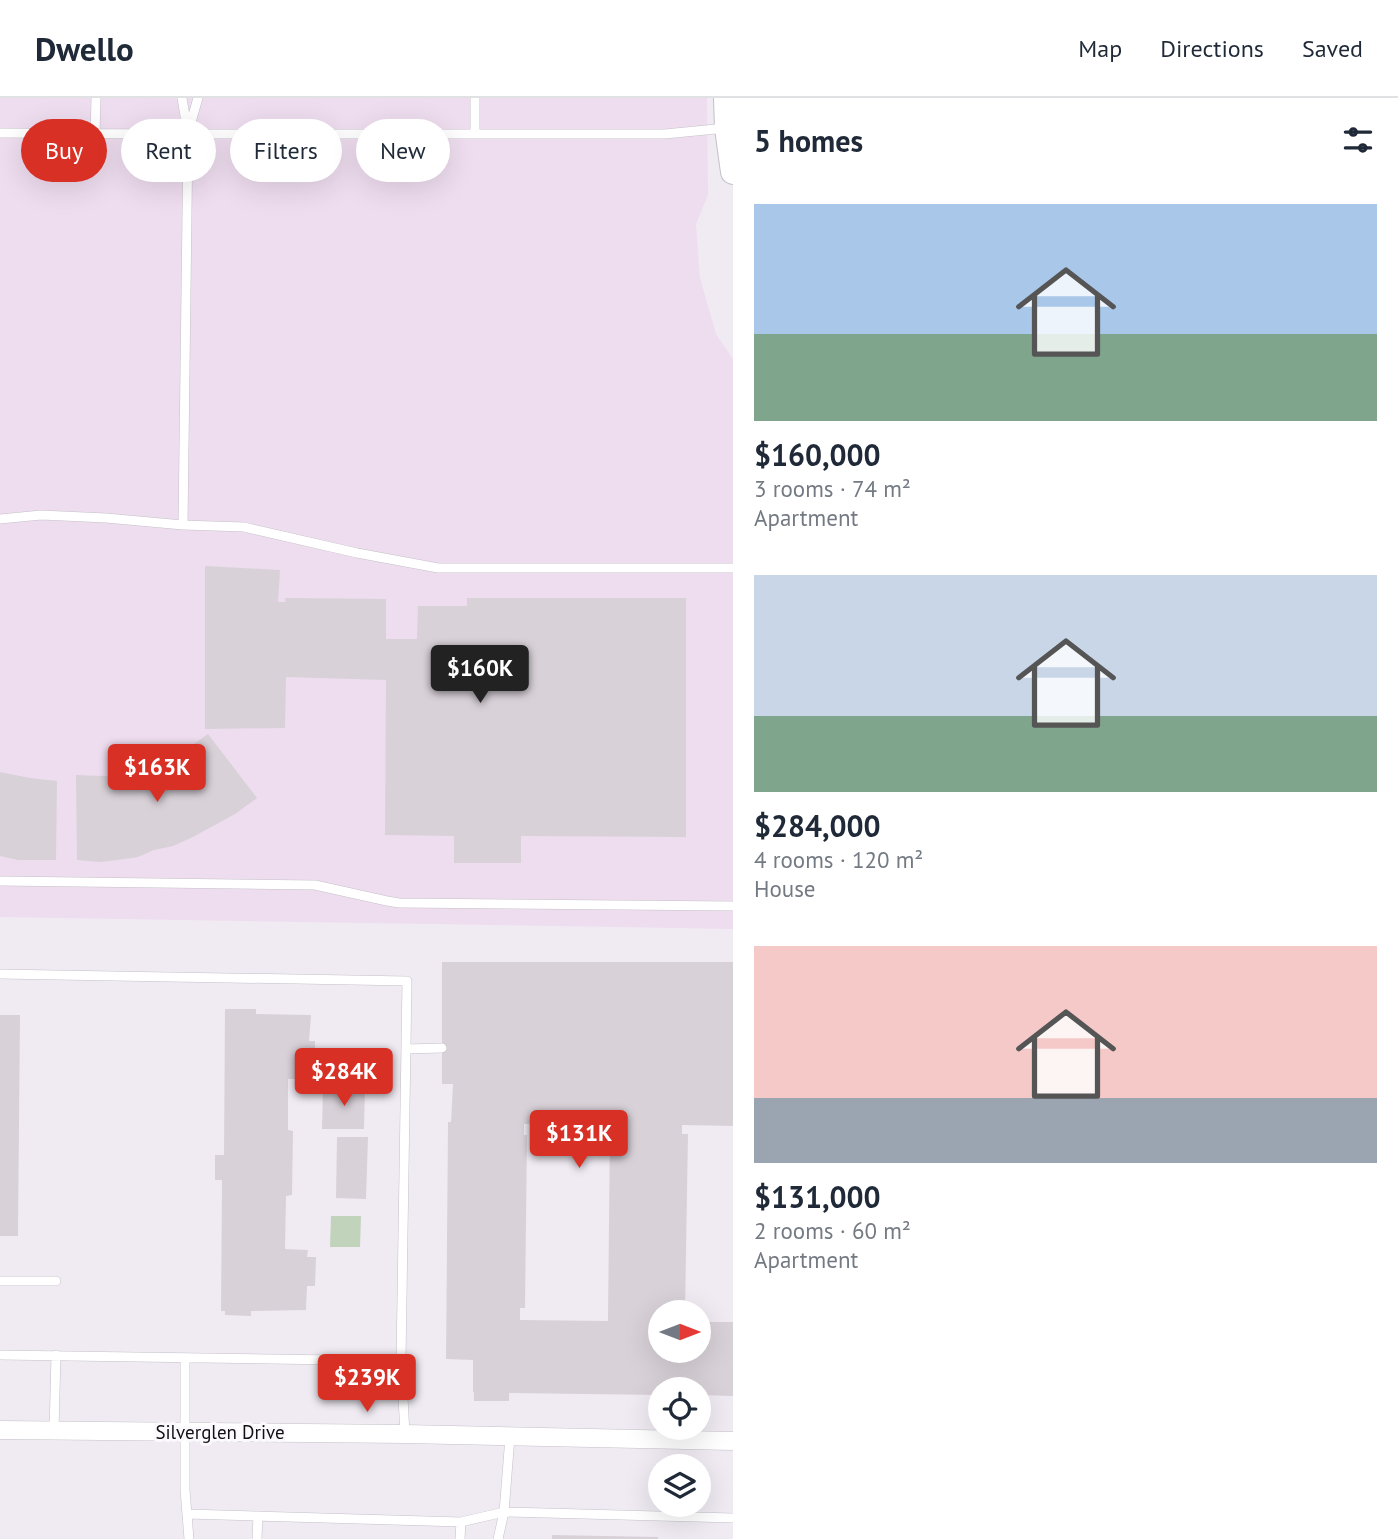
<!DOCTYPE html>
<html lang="en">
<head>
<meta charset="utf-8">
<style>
	:root { --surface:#fff; --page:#f2f2f3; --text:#1f2937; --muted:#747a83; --line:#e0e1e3; --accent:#d93025 }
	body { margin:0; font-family:"PT Sans",sans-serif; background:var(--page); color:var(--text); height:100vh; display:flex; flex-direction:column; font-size:26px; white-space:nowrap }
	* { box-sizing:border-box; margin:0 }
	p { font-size:23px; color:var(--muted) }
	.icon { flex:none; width:38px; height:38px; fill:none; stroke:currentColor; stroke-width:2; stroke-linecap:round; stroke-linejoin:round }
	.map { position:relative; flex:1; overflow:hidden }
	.side { display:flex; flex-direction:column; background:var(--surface); width:665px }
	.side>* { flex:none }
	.banner { position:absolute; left:21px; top:21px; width:606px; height:63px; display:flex; gap:14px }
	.needle { width:46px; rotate:90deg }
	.buttons { position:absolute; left:648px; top:1202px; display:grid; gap:14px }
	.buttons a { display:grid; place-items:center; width:63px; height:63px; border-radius:50%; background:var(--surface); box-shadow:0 7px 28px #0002; font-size:35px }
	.price { position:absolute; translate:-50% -60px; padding:0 16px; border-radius:7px; background:var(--accent); color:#fff; font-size:23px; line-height:46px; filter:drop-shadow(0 2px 4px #0008) }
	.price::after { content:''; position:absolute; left:50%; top:42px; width:21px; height:16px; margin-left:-10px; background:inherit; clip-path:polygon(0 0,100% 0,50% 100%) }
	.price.active { background:#222; color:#fff }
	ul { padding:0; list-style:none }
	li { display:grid; align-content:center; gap:14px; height:371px; padding:0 21px }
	li span { display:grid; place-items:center; height:217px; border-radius:0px; color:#555 }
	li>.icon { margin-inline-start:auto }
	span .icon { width:126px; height:126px; fill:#fffc; stroke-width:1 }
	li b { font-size:30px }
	h2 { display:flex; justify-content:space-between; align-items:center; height:84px; padding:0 21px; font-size:30px }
	.chip { padding:0 24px; border-radius:32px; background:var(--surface); box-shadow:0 7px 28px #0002; font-size:24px; line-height:63px }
	.chip.active { background:var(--accent); color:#fff }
	header { display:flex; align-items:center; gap:42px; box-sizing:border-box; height:98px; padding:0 35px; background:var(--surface); border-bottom:2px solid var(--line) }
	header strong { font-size:33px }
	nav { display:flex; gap:38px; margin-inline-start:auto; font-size:24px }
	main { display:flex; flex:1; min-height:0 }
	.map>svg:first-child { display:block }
</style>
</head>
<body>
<header>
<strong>Dwello</strong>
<nav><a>Map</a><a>Directions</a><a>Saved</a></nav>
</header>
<main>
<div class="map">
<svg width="733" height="1441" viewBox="0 0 733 1441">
	<rect width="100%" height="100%" fill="#f0ebf3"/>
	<path fill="#eeddef" d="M0,0H707L708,97L696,126L700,180L716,236L733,261V831L0,819Z"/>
	<path fill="#c1d3bb" d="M331,1118H361L360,1149H330Z"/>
	<path fill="#d8d1d8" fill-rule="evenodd" d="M205,468L280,472L278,504H286L285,500L386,501V541H417L418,508H467V500H686V739L521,738V765H454V738L385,737L386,582L286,579L285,630L205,631Z
		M208,636L257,700L235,716L193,739L173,748L154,752L138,759L117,762L100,764L77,762L76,677L103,678L133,676L184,653Z
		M0,674L30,680L57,683L56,762H18L0,758Z
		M442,864H733V1028L682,1027V1036H688L685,1213L660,1214V1253H698V1224H733V1298L701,1297V1290H680V1292H660V1297L509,1295V1303H474V1294H473V1262L446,1261L448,1024H451L453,986H442ZM524,1026L610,1027L608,1223L520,1222V1210H525L527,1037H524Z
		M225,911H256V916L311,917L309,943H315V971H310V981H288V1032L293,1033L292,1097L286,1098L285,1151L308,1152L307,1159H316L315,1188H307L306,1212L251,1213V1218L225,1217V1213H221L222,1082H215V1057H224Z
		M0,917H20L18,1138H0Z
		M323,990H365L364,1031H322Z
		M337,1039H368L366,1101L336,1100Z
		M552,1437L658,1439V1441H552Z"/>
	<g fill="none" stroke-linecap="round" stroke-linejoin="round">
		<g stroke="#c5c0c8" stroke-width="10">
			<path id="lane" d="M182,0L188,36L183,427
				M475,0V36
				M189,31L198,0
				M0,35L188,36H665L726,30
				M95,36L96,0
				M0,421L41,417L106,420L183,427L244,429L357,455L438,470H733
				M0,783L315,787L387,803L399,805L733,808
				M0,876L407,883L401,1263L405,1336
				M406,951L442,950
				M0,1183H56
				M0,1257L401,1263
				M185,1260V1392L189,1441
				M54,1333L56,1257
				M187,1416L461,1424L504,1414L733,1420
				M257,1441L258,1418
				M460,1441L461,1424
				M498,1441L504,1414L510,1339"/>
		</g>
		<g stroke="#c5c0c8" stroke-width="19">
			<path id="street" d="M0,1332L405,1336L733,1343"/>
		</g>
		<g stroke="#c5c0c8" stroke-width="26">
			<path id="secondary" d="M726,0L727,30L733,74"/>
		</g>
		<use href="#lane" stroke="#fff" stroke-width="9"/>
		<use href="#street" stroke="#fff" stroke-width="18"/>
		<use href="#secondary" stroke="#fff" stroke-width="24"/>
	</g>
	<g text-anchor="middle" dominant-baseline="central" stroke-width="6" stroke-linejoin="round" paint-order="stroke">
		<g font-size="19" fill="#110f12" stroke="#fcf9fe">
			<text x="220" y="1334">Silverglen Drive</text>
		</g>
	</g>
</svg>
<div class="buttons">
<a><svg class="needle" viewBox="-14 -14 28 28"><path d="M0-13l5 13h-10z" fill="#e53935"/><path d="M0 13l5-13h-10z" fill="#747a83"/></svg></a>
<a><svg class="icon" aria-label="locate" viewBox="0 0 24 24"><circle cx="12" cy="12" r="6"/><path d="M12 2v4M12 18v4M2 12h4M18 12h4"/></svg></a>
<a><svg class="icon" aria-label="layers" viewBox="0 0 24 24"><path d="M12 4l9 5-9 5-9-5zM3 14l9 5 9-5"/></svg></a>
</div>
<b class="price active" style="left:480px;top:607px">$160K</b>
<b class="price" style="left:157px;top:706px">$163K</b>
<b class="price" style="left:344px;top:1010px">$284K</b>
<b class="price" style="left:579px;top:1072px">$131K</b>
<b class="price" style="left:367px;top:1316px">$239K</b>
<div class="banner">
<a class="chip active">Buy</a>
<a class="chip">Rent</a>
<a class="chip">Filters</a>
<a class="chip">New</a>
</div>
</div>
<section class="side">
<h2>5 homes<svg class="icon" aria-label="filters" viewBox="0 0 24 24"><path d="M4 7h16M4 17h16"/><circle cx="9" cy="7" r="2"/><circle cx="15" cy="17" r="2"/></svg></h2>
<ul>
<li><span style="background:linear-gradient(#a9c7e8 60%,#7fa58c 0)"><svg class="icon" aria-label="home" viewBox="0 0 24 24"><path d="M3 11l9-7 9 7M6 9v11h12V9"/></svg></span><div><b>$160,000</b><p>3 rooms · 74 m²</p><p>Apartment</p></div></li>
<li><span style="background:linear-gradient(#c9d6e8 65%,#7fa58c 0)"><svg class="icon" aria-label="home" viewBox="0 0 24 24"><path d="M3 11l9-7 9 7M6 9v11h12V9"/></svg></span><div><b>$284,000</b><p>4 rooms · 120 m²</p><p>House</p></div></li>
<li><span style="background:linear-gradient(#f6c9c9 70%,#9aa5b1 0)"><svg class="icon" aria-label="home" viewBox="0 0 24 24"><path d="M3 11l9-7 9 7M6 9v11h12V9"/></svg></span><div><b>$131,000</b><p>2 rooms · 60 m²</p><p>Apartment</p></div></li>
</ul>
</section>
</main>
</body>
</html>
